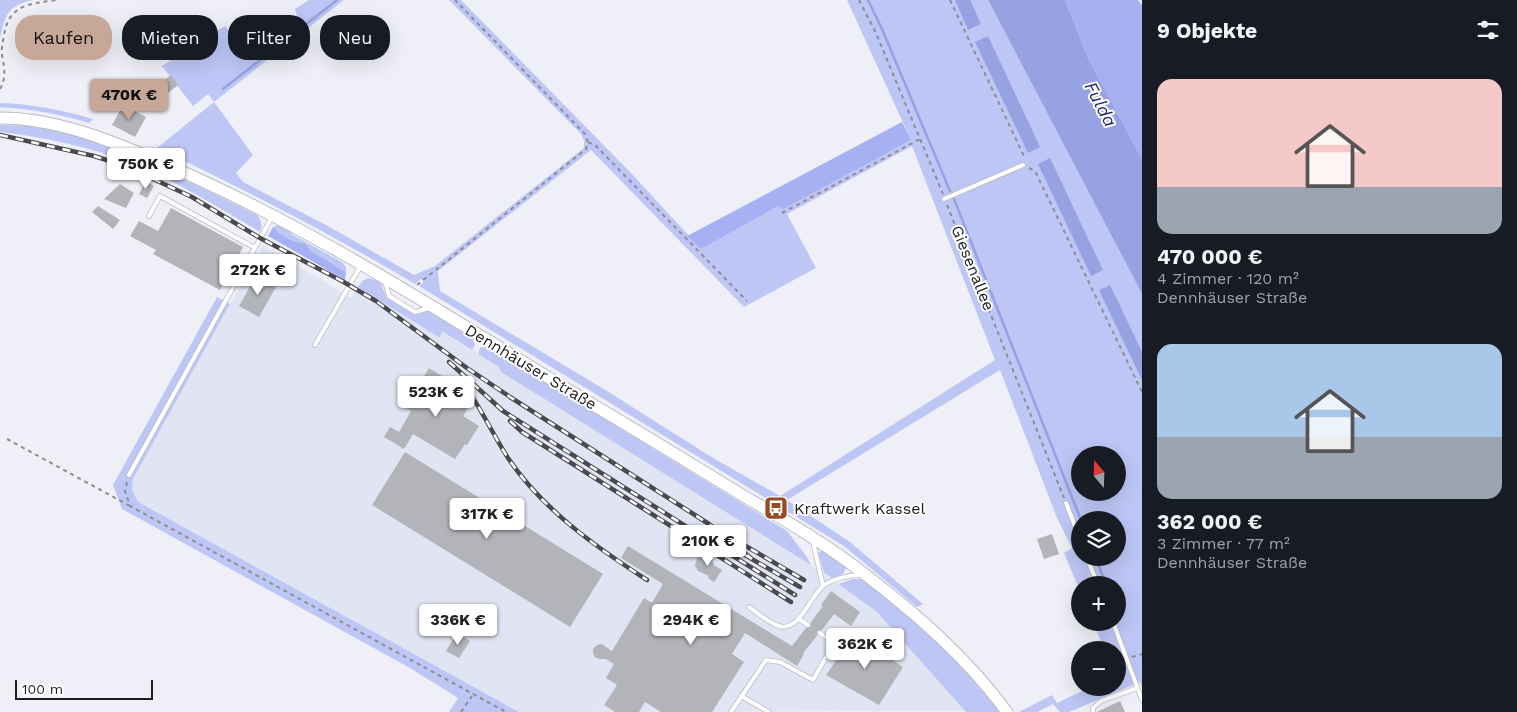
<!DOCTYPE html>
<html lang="de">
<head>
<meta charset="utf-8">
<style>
	:root { --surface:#171b24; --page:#242831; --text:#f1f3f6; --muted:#9ea1a6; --accent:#c7a898 }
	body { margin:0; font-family:"Work Sans",sans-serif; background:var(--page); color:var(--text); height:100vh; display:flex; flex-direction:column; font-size:19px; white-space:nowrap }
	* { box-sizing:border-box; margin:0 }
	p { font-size:16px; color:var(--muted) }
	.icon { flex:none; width:28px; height:28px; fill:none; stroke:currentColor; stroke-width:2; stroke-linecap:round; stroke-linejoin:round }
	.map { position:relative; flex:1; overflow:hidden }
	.panel { display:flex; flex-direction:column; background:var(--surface); width:375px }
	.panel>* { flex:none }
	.guide { position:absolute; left:15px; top:15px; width:475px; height:45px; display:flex; gap:10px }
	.needle { width:32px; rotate:341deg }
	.controls { position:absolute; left:1071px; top:446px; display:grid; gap:10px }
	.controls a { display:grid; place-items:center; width:55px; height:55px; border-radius:50%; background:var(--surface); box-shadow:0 5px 20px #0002; font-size:25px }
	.scale { position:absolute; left:15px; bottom:12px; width:138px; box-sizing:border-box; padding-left:5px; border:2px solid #1d1d20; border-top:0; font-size:14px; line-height:18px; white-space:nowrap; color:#1d1d20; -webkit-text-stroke:4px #fff; paint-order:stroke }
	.price { position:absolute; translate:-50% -42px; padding:0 11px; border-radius:5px; background:#fff; color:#222; font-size:16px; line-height:32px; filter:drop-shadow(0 1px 2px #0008) }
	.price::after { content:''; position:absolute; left:50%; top:30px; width:15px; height:11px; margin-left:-8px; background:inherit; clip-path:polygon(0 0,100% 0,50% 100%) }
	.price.selected { background:var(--accent); color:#111 }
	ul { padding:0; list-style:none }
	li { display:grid; align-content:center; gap:10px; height:265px; padding:0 15px }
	li span { display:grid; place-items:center; height:155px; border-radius:15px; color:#555 }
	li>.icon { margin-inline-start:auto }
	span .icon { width:90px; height:90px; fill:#fffc; stroke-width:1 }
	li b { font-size:21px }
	h2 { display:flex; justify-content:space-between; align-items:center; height:60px; padding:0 15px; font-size:21px }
	.tag { padding:0 18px; border-radius:20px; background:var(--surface); box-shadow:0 5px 20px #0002; font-size:18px; line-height:45px }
	.tag.selected { background:var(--accent); color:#111 }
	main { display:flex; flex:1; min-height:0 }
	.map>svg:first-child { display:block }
</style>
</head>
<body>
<main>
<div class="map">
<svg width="1142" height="712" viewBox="0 0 1142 712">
	<rect width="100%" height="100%" fill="#eff0f7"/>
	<path fill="#e1e4f2" d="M263,245L351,298L358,287L440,338L442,331L500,367L501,372L811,565L877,612L965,711L519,712L138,502L132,489L133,479Z"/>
	<path fill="#bdc6f5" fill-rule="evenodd" d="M0,0H33C7,6 6,14 0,38Z
		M309,0H344L214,102L253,155L236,173L243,182L326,225L414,275L435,266L584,148V141L581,134L449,0H461L631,173L701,249L779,206L911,140L847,0H988L1142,294V687L1140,682L1069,712H1060L1053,704L1037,712H1019L1052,695L1057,703L1088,688H1118V650H1105L1093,623L1118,622V585H1080V591L1064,553L1072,548L1057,518L1000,370L787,500L850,542L923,604L917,607L844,546L419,286L424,282L421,279L415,284C331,234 246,190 157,148L214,102L208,94L193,106L162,66L225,26L251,60L299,23L295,9ZM912,146L995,360L780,496L713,458L607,391L440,291L438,271L591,150L744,307L816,268L787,214ZM1080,455H1118V492H1080ZM1080,520H1118V558H1080Z
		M0,103C32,104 62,110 93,119L89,123C60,114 31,109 0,107Z
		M0,125L32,126L58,131L100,143L198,186L257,215C261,221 263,225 260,232C218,207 176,181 131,163C90,147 44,137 0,132Z
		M278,225L288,230L293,235L342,262L346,267V272L311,251L306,244L293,241L280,234L273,227Z
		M369,278L380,282L387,298L414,314L429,311L472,337L475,345L472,350L442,331L440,338L358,287L362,281Z
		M217,297L230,304L133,479L132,489L138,502L519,712H449L458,698L410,668L122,509L113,485Z
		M485,345L787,531L807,557L811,565L501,372L499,367L478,354L480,348Z
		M823,550L844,564L846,568L843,574L832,578L824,573L818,553Z
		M853,579H862L907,615L951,656L980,687L1000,712H966L877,612L838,584Z"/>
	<path fill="#a5b1f2" d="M1065,0H1138L1142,5V159L1088,58Z
		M902,122L911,140L783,209L779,206L701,249L687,236Z
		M273,227L280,234L293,241L306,244L311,251L346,272L345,280L268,236Z"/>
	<path fill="#96a2e2" d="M955,0H970L981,24L968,30Z
		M988,0H1065L1088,58L1142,159V294Z
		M988,36L1040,147L1028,153L975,42Z
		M1050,158L1103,270L1091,276L1038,164Z
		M1110,285L1142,352V380L1099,290Z"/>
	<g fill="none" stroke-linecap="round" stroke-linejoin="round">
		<path stroke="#96a2e2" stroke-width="2.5" d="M868,0L882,29L950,191
			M223,89L337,0
			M954,199L1081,520
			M1096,558L1106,585"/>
	</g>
	<path fill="#b2b4ba" d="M171,75L178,85L160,99L152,89Z
		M123,105L146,117L135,137L112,125Z
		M146,181L154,186L147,198L139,194Z
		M120,184L134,193L126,208L104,199Z
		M98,206L120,220L113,229L92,212Z
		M171,208L243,247L220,290L153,254L156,250L130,236L139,221L158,231Z
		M256,276L276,287L259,317L239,306Z
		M429,368L442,376L439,381L462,396L460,399L470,405L463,416L479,426L467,445L465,444L455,459L413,434L404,449L384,437L390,427L399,432L411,411L405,407Z
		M405,452L603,574L570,627L372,505Z
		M1052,534L1059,554L1044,559L1037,539Z
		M628,546L792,646L806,628L811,627V622L823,606L821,605L831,591L860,612L851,626L834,614L822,630L817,631V636L803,653L804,654L797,666L745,633L732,654L744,662L712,712H661L645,702L639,712H615L604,705L617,685L606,678L614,664L606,659H601L596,658L593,654V649L597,645L602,644L612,651L644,598L652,603L663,584L621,558Z
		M706,554L711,557L714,565L722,570L714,582L708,578L709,576L698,571L695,566L697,558L700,555Z
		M457,633L470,641L459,658L446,651Z
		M854,635L903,667L879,705L826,675Z
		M1120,701L1125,712H1097Z"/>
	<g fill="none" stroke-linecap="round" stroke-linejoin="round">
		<g stroke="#b9bac1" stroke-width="5.5">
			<path id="lane" d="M944,199L1023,165
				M149,216L160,196L255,248
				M385,281L389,296L415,312L429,308
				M315,345L360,267
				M129,475L272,217
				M1066,503L1080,539
				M813,542L823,586
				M1087,558L1098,585
				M749,607C758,614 768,622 779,626C799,632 810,597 823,586C832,579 849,575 860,575
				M799,619L808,625
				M1113,622L1142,700
				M741,696L769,712
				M731,712L766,660L780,662L813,680L834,643L820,633
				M1093,712V708L1101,701L1137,688"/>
		</g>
		<g stroke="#b9bac1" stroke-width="13">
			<path id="secondary" d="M0,118C55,118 110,140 160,162C313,227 453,320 595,406C646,436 696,467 747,498C788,522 829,546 867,576C920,617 967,658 1007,712"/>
		</g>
		<path stroke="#8d8d92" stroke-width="2" stroke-dasharray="4 4" stroke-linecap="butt" d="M859,0L875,31L943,194
			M950,0L1023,154V159
			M0,89C7,77 4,67 2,55C1,49 3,42 4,35C9,4 30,4 56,0
			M588,142L596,146L747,301
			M1029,168L1035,171L1142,392
			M947,205L1064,498
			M782,213L920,139
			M417,285L586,149L588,142L585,134L455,0
			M7,439L130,506
			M127,482L125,491L130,506L506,712
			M1132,657L1142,654
			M461,712L472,696"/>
		<use href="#lane" stroke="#fff" stroke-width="4"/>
		<use href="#secondary" stroke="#fff" stroke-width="11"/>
		<g stroke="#4a4a4e" stroke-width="4.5">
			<path id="rail" d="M0,135L94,156L125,166L192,197L260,238L342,281L376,301L467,368L510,397L709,524L752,559
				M449,362L503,411L795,595
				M461,380C479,404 492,433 508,458C543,510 596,547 647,580
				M510,421L522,432L791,602
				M737,541L804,580
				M745,555L800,587"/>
		</g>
		<use href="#rail" stroke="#fff" stroke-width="2.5" stroke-dasharray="8" stroke-linecap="butt"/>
	</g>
	<defs>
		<g id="bus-square" transform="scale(1.25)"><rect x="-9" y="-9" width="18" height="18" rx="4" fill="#944d26" stroke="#fff"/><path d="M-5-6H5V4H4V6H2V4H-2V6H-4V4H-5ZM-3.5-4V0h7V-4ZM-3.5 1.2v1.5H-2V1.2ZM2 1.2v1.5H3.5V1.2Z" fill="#fff"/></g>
	</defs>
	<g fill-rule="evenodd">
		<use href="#bus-square" x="776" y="508"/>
	</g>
	<g text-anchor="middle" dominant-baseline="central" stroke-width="4" stroke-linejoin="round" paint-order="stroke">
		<g font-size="16" fill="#1d1d20" stroke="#fff">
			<text transform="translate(973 268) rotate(68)">Giesenallee</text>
			<text transform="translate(531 367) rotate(31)">Dennhäuser Straße</text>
		</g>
		<g font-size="16" fill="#1d1d20" stroke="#fff" text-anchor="start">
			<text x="794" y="508">Kraftwerk Kassel</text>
		</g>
		<g font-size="18" font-style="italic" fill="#23246e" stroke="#fff">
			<text transform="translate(1101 104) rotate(62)">Fulda</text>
		</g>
	</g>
</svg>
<div class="controls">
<a><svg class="needle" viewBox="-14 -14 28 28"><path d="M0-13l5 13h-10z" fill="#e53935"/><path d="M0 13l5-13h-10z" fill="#9ea1a6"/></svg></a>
<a><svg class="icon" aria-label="layers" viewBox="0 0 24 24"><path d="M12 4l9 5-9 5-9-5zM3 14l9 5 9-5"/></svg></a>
<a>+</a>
<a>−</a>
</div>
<div class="scale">100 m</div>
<b class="price selected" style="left:129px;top:121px">470K €</b>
<b class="price" style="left:146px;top:190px">750K €</b>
<b class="price" style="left:258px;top:296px">272K €</b>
<b class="price" style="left:436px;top:418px">523K €</b>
<b class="price" style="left:487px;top:540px">317K €</b>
<b class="price" style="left:708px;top:567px">210K €</b>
<b class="price" style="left:458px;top:646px">336K €</b>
<b class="price" style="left:691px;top:646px">294K €</b>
<b class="price" style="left:865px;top:670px">362K €</b>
<div class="guide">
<a class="tag selected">Kaufen</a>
<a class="tag">Mieten</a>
<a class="tag">Filter</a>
<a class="tag">Neu</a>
</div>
</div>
<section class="panel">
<h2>9 Objekte<svg class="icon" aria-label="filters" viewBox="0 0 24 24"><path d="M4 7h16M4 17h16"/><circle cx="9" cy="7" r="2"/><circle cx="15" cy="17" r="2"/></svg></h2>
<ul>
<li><span style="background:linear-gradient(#f6c9c9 70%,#9aa5b1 0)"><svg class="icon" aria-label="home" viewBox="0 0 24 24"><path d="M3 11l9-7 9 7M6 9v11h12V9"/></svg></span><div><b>470 000 €</b><p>4 Zimmer · 120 m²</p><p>Dennhäuser Straße</p></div></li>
<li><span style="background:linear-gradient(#a9c7e8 60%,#9aa5b1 0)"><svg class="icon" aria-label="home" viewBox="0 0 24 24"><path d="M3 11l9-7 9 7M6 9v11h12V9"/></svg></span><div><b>362 000 €</b><p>3 Zimmer · 77 m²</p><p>Dennhäuser Straße</p></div></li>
</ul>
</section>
</main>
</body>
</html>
